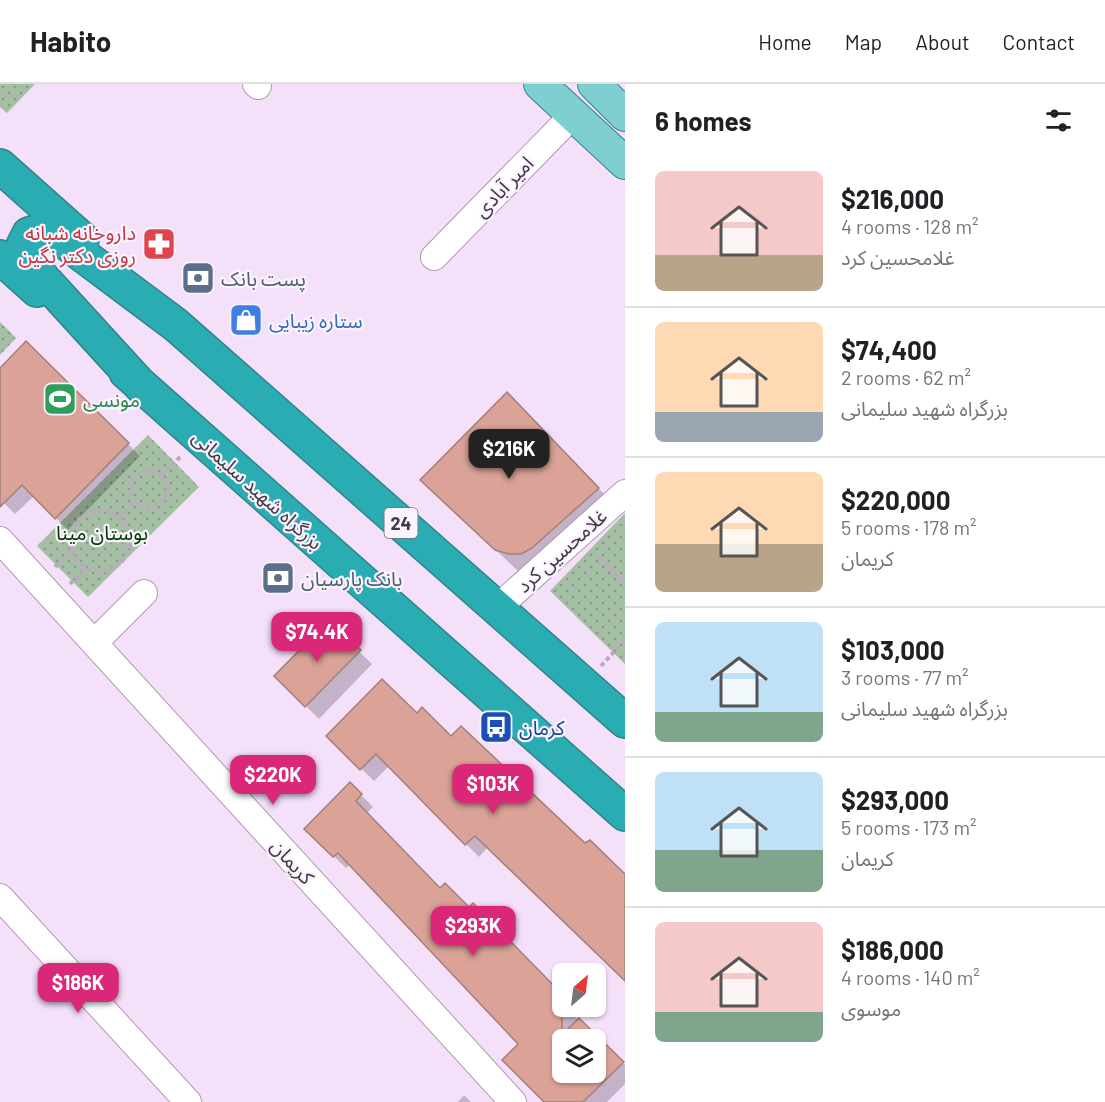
<!DOCTYPE html>
<html lang="en">
<head>
<meta charset="utf-8">
<style>
	:root { --surface:#fff; --page:#f2f2f2; --text:#202124; --muted:#757577; --line:#e0e0e0; --accent:#db2777 }
	body { margin:0; font-family:Barlow,"Noto Sans Arabic",sans-serif; background:var(--page); color:var(--text); height:100vh; display:flex; flex-direction:column; font-size:22px; white-space:nowrap }
	* { box-sizing:border-box; margin:0 }
	p { font-size:20px; color:var(--muted) }
	.icon { flex:none; width:33px; height:33px; fill:none; stroke:currentColor; stroke-width:2; stroke-linecap:round; stroke-linejoin:round }
	.map { position:relative; flex:1; overflow:hidden }
	.details { display:flex; flex-direction:column; background:var(--surface); width:480px }
	.details>* { flex:none }
	.needle { width:39px; rotate:28deg }
	.fabs { position:absolute; left:552px; top:879px; display:grid; gap:12px }
	.fabs a { display:grid; place-items:center; width:54px; height:54px; border-radius:9px; background:var(--surface); box-shadow:0 2px 4px #0004; font-size:30px }
	.price { position:absolute; translate:-50% -51px; padding:0 14px; border-radius:12px; background:var(--accent); color:#fff; font-size:20px; line-height:39px; filter:drop-shadow(0 2px 3px #0008) }
	.price::after { content:''; position:absolute; left:50%; top:36px; width:18px; height:14px; margin-left:-9px; background:inherit; clip-path:polygon(0 0,100% 0,50% 100%) }
	.price.selected { background:#222; color:#fff }
	ul { padding:0; list-style:none }
	li { display:flex; align-items:center; gap:18px; height:150px; padding:0 30px }
	li+li { border-top:2px solid var(--line) }
	li span { display:grid; place-items:center; flex:none; width:168px; height:120px; border-radius:9px; color:#555 }
	li>.icon { margin-inline-start:auto }
	span .icon { width:72px; height:72px; fill:#fffc; stroke-width:1 }
	li b { font-size:26px }
	h2 { display:flex; justify-content:space-between; align-items:center; height:72px; padding:0 30px; font-size:26px }
	header { display:flex; align-items:center; gap:36px; box-sizing:border-box; height:84px; padding:0 30px; background:var(--surface); border-bottom:2px solid var(--line) }
	header strong { font-size:28px }
	nav { display:flex; gap:33px; margin-inline-start:auto; font-size:21px }
	main { display:flex; flex:1; min-height:0 }
	.map>svg:first-child { display:block }
</style>
</head>
<body>
<header>
<strong>Habito</strong>
<nav><a>Home</a><a>Map</a><a>About</a><a>Contact</a></nav>
</header>
<main>
<div class="map">
<svg width="625" height="1018" viewBox="0 0 625 1018">
	<defs>
		<pattern id="green-dots" width="8" height="8" patternUnits="userSpaceOnUse" patternTransform="scale(1.5)"><rect width="8" height="8" fill="#a5bfa4"/><path d="M2 2h.1M6 6h.1" fill="none" stroke="#889c87" stroke-width="1.8" stroke-linecap="round"/></pattern>
	</defs>
	<rect width="100%" height="100%" fill="#f5e0fa"/>
	<path fill="url(#green-dots)" d="M0,0H35L7,29L0,23Z
		M0,238L16,254L0,271Z
		M148,351L199,403L88,513L37,462Z
		M625,429V580L550,507Z"/>
	<path fill="#0003" fill-rule="evenodd" d="M26,259L140,372L68,446L34,412L15,430L0,415V285Z
		M531,333L621,428L520,489L422,396Z
		M329,538L372,580L319,635L276,592Z
		M417,631L451,654L625,791L488,763L479,773L389,682L374,697L328,652Z
		M350,700L373,723L366,730L440,806L469,825L473,821L562,912V922H573L576,926L573,930L625,981V1000L607,1018H547L520,960L351,780L346,784L306,745ZM562,956H596V988H562Z
		M464,1011L471,1018H458Z"/>
	<path fill="#dba297" stroke="#a18079" stroke-width="1.5" fill-rule="evenodd" d="M26,257L129,359L55,435L22,401L0,423V284Z
		M507,308L599,404L532,464L521,470H509L495,466L420,396Z
		M329,536L361,566L305,623L274,592Z
		M382,595L417,629L422,623L451,652L461,642L585,759L590,756L625,790V897L475,752L465,761L376,670L360,686L326,652Z
		M350,698L362,710L356,717L440,804L445,799L469,823L473,819L562,910V951L579,934L624,978L583,1018H544L502,976L518,960L338,769L333,773L304,745ZM562,956H596V988H562Z"/>
	<g fill="none" stroke-linecap="round" stroke-linejoin="round">
		<g stroke="#ae9ab3" stroke-width="28">
			<path id="minor" d="M256,0L258,2
				M434,173L572,32
				M0,456L513,1018
				M497,524L625,409
				M94,559L144,509
				M0,813L188,1018"/>
		</g>
		<g stroke="#31848c" stroke-width="34">
			<path id="major" d="M540,0L625,79
				M594,0L625,31"/>
		</g>
		<g stroke="#31848c" stroke-width="36">
			<path id="highway" d="M0,82L82,155
				M0,173L37,206
				M126,288L625,730
				M142,303L27,177L23,162L29,150L39,147L53,149L176,241L625,637"/>
		</g>
		<path stroke="#bbaabf" stroke-width="4" stroke-dasharray="4.5 3" stroke-linecap="butt" d="M131 405a18 18 0 1 1 36 0a18 18 0 1 1-36 0Z
			M161,392L182,371
			M70 457a30 30 0 1 1 60 0a30 30 0 1 1-60 0Z
			M119,434L136,417
			M598,473L625,499
			M55,483L71,466
			M70,500L86,483
			M601,582L625,556"/>
		<use href="#minor" stroke="#fff" stroke-width="26"/>
		<use href="#major" stroke="#7fced1" stroke-width="32"/>
		<use href="#highway" stroke="#29adb3" stroke-width="33"/>
	</g>
	<defs>
		<g id="pharmacy-square" transform="scale(1.725)"><rect x="-9" y="-9" width="18" height="18" rx="4" fill="#e0444e" stroke="#faf2fd"/><path d="M-2-6h4v4h4v4h-4v4h-4v-4h-4v-4h4Z" fill="#fff"/></g>
		<g id="bank-square" transform="scale(1.725)"><rect x="-9" y="-9" width="18" height="18" rx="4" fill="#5c6f8a" stroke="#faf2fd"/><path d="M-6-4H6V4H-6ZM0-2.3a2.3 2.3 0 1 0 0 4.6a2.3 2.3 0 1 0 0-4.6Z" fill="#fff"/></g>
		<g id="shop-square" transform="scale(1.725)"><rect x="-9" y="-9" width="18" height="18" rx="4" fill="#3f7fe0" stroke="#faf2fd"/><path d="M-5-2.5h2.3a2.7 3.5 0 0 1 5.4 0H5L5.5 6h-11ZM-1.5-2.5h3a1.5 2.3 0 0 0-3 0Z" fill="#fff"/></g>
		<g id="stadium-square" transform="scale(1.725)"><rect x="-9" y="-9" width="18" height="18" rx="4" fill="#2e9e5b" stroke="#faf2fd"/><path d="M0-5a6.5 5 0 1 0 0 10a6.5 5 0 1 0 0-10ZM-3.5-1.8h7v3.6h-7Z" fill="#fff"/></g>
		<g id="bus-square" transform="scale(1.725)"><rect x="-9" y="-9" width="18" height="18" rx="4" fill="#1a4fb4" stroke="#faf2fd"/><path d="M-5-6H5V4H4V6H2V4H-2V6H-4V4H-5ZM-3.5-4V0h7V-4ZM-3.5 1.2v1.5H-2V1.2ZM2 1.2v1.5H3.5V1.2Z" fill="#fff"/></g>
	</defs>
	<g fill-rule="evenodd">
		<use href="#pharmacy-square" x="159" y="160"/>
		<use href="#bank-square" x="198" y="194"/>
		<use href="#shop-square" x="246" y="236"/>
		<use href="#stadium-square" x="60" y="315"/>
		<use href="#bank-square" x="278" y="494"/>
		<use href="#bus-square" x="496" y="643"/>
	</g>
	<g text-anchor="middle" dominant-baseline="central" stroke-width="4.5" stroke-linejoin="round" paint-order="stroke">
		<rect fill="#faf2fd" stroke="#78707b" stroke-width="1.5" x="384.5" y="424" width="33" height="30" rx="4.5"/>
		<g font-size="18" font-weight="bold" fill="#413943">
			<text x="401" y="439">24</text>
		</g>
		<g font-size="20" fill="#413943" stroke="#faf2fd">
			<text transform="translate(503 102) rotate(-46)">امیر آبادی</text>
			<text transform="translate(258 405) rotate(42)">بزرگراه شهید سلیمانی</text>
			<text transform="translate(561 466) rotate(-42)">غلامحسین کرد</text>
			<text transform="translate(293 777) rotate(48)">کریمان</text>
		</g>
		<g font-size="20" fill="#be3a42" stroke="#faf2fd" text-anchor="end">
			<text x="136" y="148">داروخانه شبانه<tspan x="136" dy="23">روزی دکتر نگین</tspan></text>
		</g>
		<g font-size="20" fill="#4e5e75" stroke="#faf2fd" text-anchor="start">
			<text x="221" y="194">پست بانک</text>
			<text x="301" y="494">بانک پارسیان</text>
		</g>
		<g font-size="20" fill="#366cbe" stroke="#faf2fd" text-anchor="start">
			<text x="269" y="236">ستاره زیبایی</text>
		</g>
		<g font-size="20" fill="#27864d" stroke="#faf2fd" text-anchor="start">
			<text x="83" y="315">مونسی</text>
		</g>
		<g font-size="20" fill="#003a03" stroke="#faf2fd">
			<text x="102" y="448">بوستان مینا</text>
		</g>
		<g font-size="20" fill="#164399" stroke="#faf2fd" text-anchor="start">
			<text x="519" y="643">کرمان</text>
		</g>
	</g>
</svg>
<div class="fabs">
<a><svg class="needle" viewBox="-14 -14 28 28"><path d="M0-13l5 13h-10z" fill="#e53935"/><path d="M0 13l5-13h-10z" fill="#757577"/></svg></a>
<a><svg class="icon" aria-label="layers" viewBox="0 0 24 24"><path d="M12 4l9 5-9 5-9-5zM3 14l9 5 9-5"/></svg></a>
</div>
<b class="price selected" style="left:509px;top:396px">$216K</b>
<b class="price" style="left:317px;top:579px">$74.4K</b>
<b class="price" style="left:273px;top:722px">$220K</b>
<b class="price" style="left:493px;top:731px">$103K</b>
<b class="price" style="left:473px;top:873px">$293K</b>
<b class="price" style="left:78px;top:930px">$186K</b>
</div>
<section class="details">
<h2>6 homes<svg class="icon" aria-label="filters" viewBox="0 0 24 24"><path d="M4 7h16M4 17h16"/><circle cx="9" cy="7" r="2"/><circle cx="15" cy="17" r="2"/></svg></h2>
<ul>
<li><span style="background:linear-gradient(#f6c9c9 70%,#b9a48a 0)"><svg class="icon" aria-label="home" viewBox="0 0 24 24"><path d="M3 11l9-7 9 7M6 9v11h12V9"/></svg></span><div><b>$216,000</b><p>4 rooms · 128 m²</p><p>غلامحسین کرد</p></div></li>
<li><span style="background:linear-gradient(#ffd9b3 75%,#9aa5b1 0)"><svg class="icon" aria-label="home" viewBox="0 0 24 24"><path d="M3 11l9-7 9 7M6 9v11h12V9"/></svg></span><div><b>$74,400</b><p>2 rooms · 62 m²</p><p>بزرگراه شهید سلیمانی</p></div></li>
<li><span style="background:linear-gradient(#ffd9b3 60%,#b9a48a 0)"><svg class="icon" aria-label="home" viewBox="0 0 24 24"><path d="M3 11l9-7 9 7M6 9v11h12V9"/></svg></span><div><b>$220,000</b><p>5 rooms · 178 m²</p><p>کریمان</p></div></li>
<li><span style="background:linear-gradient(#bfe0f5 75%,#7fa58c 0)"><svg class="icon" aria-label="home" viewBox="0 0 24 24"><path d="M3 11l9-7 9 7M6 9v11h12V9"/></svg></span><div><b>$103,000</b><p>3 rooms · 77 m²</p><p>بزرگراه شهید سلیمانی</p></div></li>
<li><span style="background:linear-gradient(#bfe0f5 65%,#7fa58c 0)"><svg class="icon" aria-label="home" viewBox="0 0 24 24"><path d="M3 11l9-7 9 7M6 9v11h12V9"/></svg></span><div><b>$293,000</b><p>5 rooms · 173 m²</p><p>کریمان</p></div></li>
<li><span style="background:linear-gradient(#f6c9c9 75%,#7fa58c 0)"><svg class="icon" aria-label="home" viewBox="0 0 24 24"><path d="M3 11l9-7 9 7M6 9v11h12V9"/></svg></span><div><b>$186,000</b><p>4 rooms · 140 m²</p><p>موسوی</p></div></li>
</ul>
</section>
</main>
</body>
</html>
